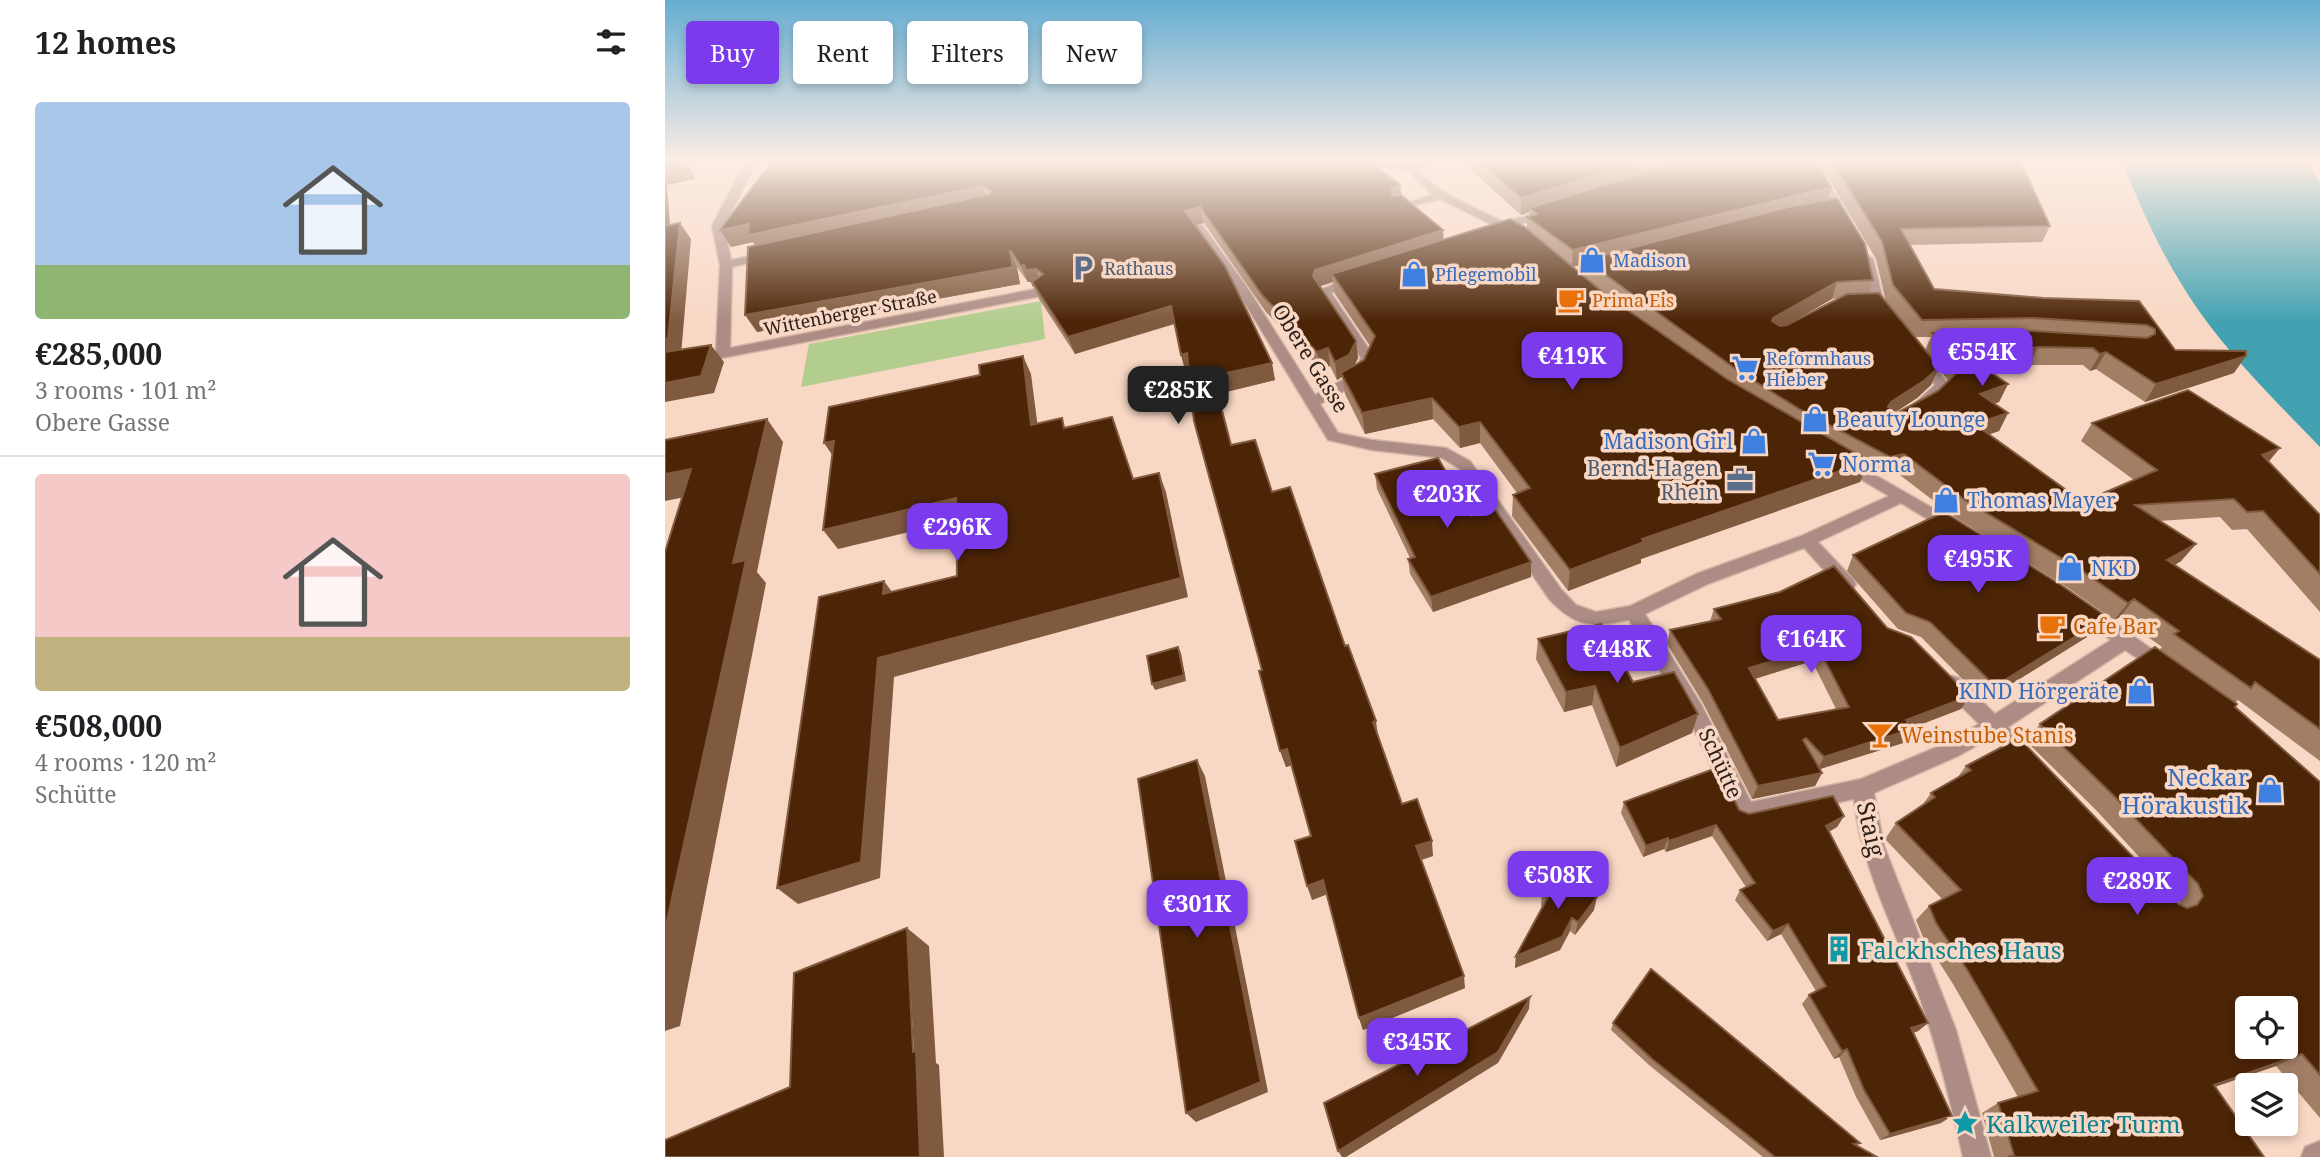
<!DOCTYPE html>
<html lang="en">
<head>
<meta charset="utf-8">
<style>
	:root { --surface:#fff; --page:#f2f2f2; --text:#202124; --muted:#757577; --line:#e0e0e0; --accent:#7c3aed }
	body { margin:0; font-family:"Noto Serif",serif; background:var(--page); color:var(--text); height:100vh; display:flex; flex-direction:column; font-size:26px; white-space:nowrap }
	* { box-sizing:border-box; margin:0 }
	p { font-size:23px; color:var(--muted) }
	.icon { flex:none; width:38px; height:38px; fill:none; stroke:currentColor; stroke-width:2; stroke-linecap:round; stroke-linejoin:round }
	.map { position:relative; flex:1; overflow:hidden }
	.side { display:flex; flex-direction:column; background:var(--surface); width:665px }
	.side>* { flex:none }
	.hud { position:absolute; left:21px; top:21px; width:665px; height:63px; display:flex; gap:14px }
	.controls { position:absolute; left:1570px; top:996px; display:grid; gap:14px }
	.controls a { display:grid; place-items:center; width:63px; height:63px; border-radius:7px; background:var(--surface); box-shadow:0 4px 10px #0003; font-size:35px }
	.price { position:absolute; translate:-50% -60px; padding:0 16px; border-radius:14px; background:var(--accent); color:#fff; font-size:23px; line-height:46px; filter:drop-shadow(0 2px 4px #0008) }
	.price::after { content:''; position:absolute; left:50%; top:42px; width:21px; height:16px; margin-left:-10px; background:inherit; clip-path:polygon(0 0,100% 0,50% 100%) }
	.price.current { background:#222; color:#fff }
	ul { padding:0; list-style:none }
	li { display:grid; align-content:center; gap:14px; height:371px; padding:0 35px }
	li+li { border-top:2px solid var(--line) }
	li span { display:grid; place-items:center; height:217px; border-radius:7px; color:#555 }
	li>.icon { margin-inline-start:auto }
	span .icon { width:126px; height:126px; fill:#fffc; stroke-width:1 }
	li b { font-size:30px }
	h2 { display:flex; justify-content:space-between; align-items:center; height:84px; padding:0 35px; font-size:30px }
	.chip { padding:0 24px; border-radius:7px; background:var(--surface); box-shadow:0 4px 10px #0003; font-size:24px; line-height:63px }
	.chip.current { background:var(--accent); color:#fff }
	main { display:flex; flex:1; min-height:0 }
	.map>svg:first-child { display:block }
</style>
</head>
<body>
<main>
<section class="side">
<h2>12 homes<svg class="icon" aria-label="filters" viewBox="0 0 24 24"><path d="M4 7h16M4 17h16"/><circle cx="9" cy="7" r="2"/><circle cx="15" cy="17" r="2"/></svg></h2>
<ul>
<li><span style="background:linear-gradient(#a9c7e8 75%,#8fb573 0)"><svg class="icon" aria-label="home" viewBox="0 0 24 24"><path d="M3 11l9-7 9 7M6 9v11h12V9"/></svg></span><div><b>€285,000</b><p>3 rooms · 101 m²</p><p>Obere Gasse</p></div></li>
<li><span style="background:linear-gradient(#f6c9c9 75%,#c2b280 0)"><svg class="icon" aria-label="home" viewBox="0 0 24 24"><path d="M3 11l9-7 9 7M6 9v11h12V9"/></svg></span><div><b>€508,000</b><p>4 rooms · 120 m²</p><p>Schütte</p></div></li>
</ul>
</section>
<div class="map">
<svg width="1655" height="1157" viewBox="0 0 1655 1157">
	<rect width="100%" height="100%" fill="#f8d7c4"/>
	<path fill="#b3cd8f" d="M376,301L380,339L136,387L144,344Z"/>
	<path fill="#43a2b2" d="M1456,160H1641L1655,183V447C1605,395 1551,343 1514,280C1491,243 1473,200 1456,160Z"/>
	<g fill="none" stroke-linecap="round" stroke-linejoin="round">
		<g stroke="#d3b6a5" stroke-width="3">
			<path id="street" d="M81,160H91V164L59,226L66,260L105,252L111,256L67,267L65,348L376,288L382,292L376,296L0,369V361L51,351L55,265L47,226Z
				M691,160H710L745,167L756,160H767L753,171C777,196 808,207 839,222L885,209L891,212L848,227L860,235L854,238L775,199L730,210V206L768,195L744,172Z
				M1133,160H1143L1159,175L1185,219L1183,221H1175L1151,179Z
				M529,225H537L582,287L650,395L688,374L696,358L653,291L687,276H695V282L666,293L710,358L699,380L655,404L673,433L707,440L781,448L805,461L896,589L911,605L931,612L965,606L1031,574L1136,536L1224,496L1175,467L1172,463L1180,458L1294,523L1296,527L1294,531H1282L1236,503L1153,542L1188,579L1191,584L1188,589H1176L1139,548L1043,584L980,614L1036,704L1086,802L1196,779L1279,744L1314,724L1280,690L1277,684L1280,678L1287,676L1294,678L1330,714L1446,640L1412,615L1409,610L1412,605H1424L1505,662L1508,667L1505,672L1498,675L1460,650L1343,727L1371,758L1368,764C1352,770 1338,748 1327,737L1293,756L1209,793L1219,846L1291,1030L1326,1157H1298C1285,1099 1271,1042 1251,987C1228,925 1196,866 1189,799L1080,823L1072,820L1022,715L964,620C927,627 911,628 884,599L795,469L777,458L707,450L663,440L570,287L527,227Z
				M1202,255L1208,259L1219,303L1225,311L1224,314H1214L1207,303L1196,259Z
				M1255,355L1260,356L1285,386L1259,409L1254,410L1247,406L1270,385L1248,359Z
				M1655,1141V1157H1636L1640,1147Z"/>
		</g>
		<use href="#street" fill="#ac8c84" fill-rule="evenodd"/>
	</g>
	<path fill="#a27e65" fill-rule="evenodd" d="M108,160L735,185L736,195L779,240L862,228V217L864,216V212L856,215L795,160H1353L1385,226L1377,242L1245,245L1269,289L1378,298L1474,301L1510,350L1569,373L1480,402L1431,369L1425,371L1418,365H1364L1325,372L1343,384L1334,402L1329,404L1343,413L1334,431L1324,434L1418,502L1469,480L1416,441L1427,423L1604,462L1655,515V612L1582,529L1567,530L1555,517L1494,521L1531,544L1516,561L1510,565L1655,660V761L1573,700L1570,703V707L1655,782V1118L1611,1066L1550,1087L1599,1157H1329L1317,1113L1333,1103L1353,1097L1288,984L1258,937L1251,920L1264,906L1277,899L1220,839L1231,823L1256,807L1266,793L1292,778L1301,766L1515,905L1513,899L1431,810L1361,741L1375,724L1494,650L1497,647L1455,617L1449,620L1400,586L1291,518L1231,472L1217,475L1202,466L1195,482L976,559V563L903,591L847,516L848,495L852,493L815,443L795,448L768,419L700,434L680,394L677,377L672,380L665,366L655,369L601,312L539,223L531,225L610,380L553,394L566,445L607,492L680,646L737,804L768,856L756,860L800,988L698,1030L694,1018L662,894L647,900L646,836L627,765L621,767L524,372L521,373L516,355L510,324L410,354L374,299L369,287H368L366,282H363L352,267L355,284L92,332L90,245L88,242L66,247ZM1156,170L1162,176L1211,259L1221,302L1250,337H1266L1260,350L1204,293L1208,280L1163,200L1166,187ZM920,264L919,276L908,267ZM668,282L670,294L705,346L699,360L689,366L693,358L691,341L655,286ZM1173,298L1122,325L1120,326L1167,299ZM1274,368L1283,381L1273,391L1232,413L1230,412L1252,398L1266,385Z
		M710,474L806,516L866,577L768,612L745,574L743,559L745,558L712,489Z
		M1188,555L1430,632L1319,701L1256,637L1233,629L1182,571Z
		M1049,609L1222,628L1305,696L1296,709L1247,728L1238,743L1155,769L1157,773L1150,786L1087,799L1038,703L1002,644L1005,630L1045,621ZM1147,661L1171,709L1113,720L1090,679Z
		M873,639L968,682L1027,733L951,767L927,705L899,712L871,659Z
		M959,802L1074,810L1084,814L1179,816L1172,827L1164,832L1263,1023L1253,1031L1248,1033L1276,1123L1215,1140L1191,1097L1174,1057L1169,1059L1137,1004L1144,995L1151,991L1116,934L1102,941L1070,900L1075,890L1081,887L1047,836L1001,852L999,849L978,857L956,813Z
		M877,892L929,910L910,935L905,931L895,950L850,968L851,956L878,907L876,906Z
		M948,1023L1195,1143L1192,1145L1212,1157H1098L984,1065L946,1030Z"/>
	<path fill="#805a3f" d="M19,160H22L30,179L2,185L5,225L0,226V169Z
		M985,160H1034L864,208V212L856,215V198Z
		M735,185L737,201L728,204L727,188Z
		M317,186L323,202L94,251L88,242L66,247L55,230Z
		M1166,187L1162,203L920,260V264L907,267L908,250Z
		M535,207L539,223L524,227L520,211Z
		M15,223L26,239L16,355L0,360V339Z
		M778,230L779,246L667,274L668,282L653,287L648,276L650,270Z
		M345,250L352,267L355,284L92,332L80,315Z
		M359,265L366,282H363L356,266Z
		M371,269L377,286L367,282L369,287H368L361,270Z
		M1172,282L1167,299L1104,335L1108,318Z
		M506,306L511,323L410,354L403,337Z
		M691,341L693,358L686,372L676,373L677,377L672,380L670,362Z
		M46,345L59,362L49,393L0,402V383Z
		M1373,347L1364,365L1298,377L1306,359Z
		M663,348L665,366L655,369L652,352Z
		M1441,352L1431,369L1425,371L1435,354Z
		M522,353L527,371L521,373L516,355Z
		M358,356L366,374L375,444L366,425Z
		M1581,356L1569,373L1480,402L1491,384Z
		M607,363L610,380L553,394L548,376Z
		M1274,367L1266,385L1252,398L1219,420L1226,402Z
		M1343,384L1334,402L1306,412L1315,394Z
		M767,398L768,419L700,434L697,413Z
		M1343,413L1334,431L1314,438L1316,422Z
		M102,419L118,442L92,572L101,583L15,1026L0,1031V930L68,563Z
		M815,422V443L795,448L794,427Z
		M169,441L172,462L159,443Z
		M1615,448L1600,466L1597,455Z
		M1239,454L1231,472L1217,475L1225,457Z
		M1204,461L1195,482L976,559V563L903,591L905,570L977,539Z
		M26,469L45,492L0,501V474Z
		M494,473L501,492L523,597L229,677L215,878L133,904L112,888L213,658Z
		M291,498L303,518L173,549L158,530Z
		M1531,544L1516,561L1488,578L1502,560Z
		M866,562V577L768,612L766,597Z
		M219,581L233,600L218,594Z
		M1469,599L1455,617L1449,620L1463,603Z
		M1442,617L1430,632L1319,701L1330,686Z
		M513,647L516,653L521,681L490,690L487,684Z
		M1153,647L1147,661L1079,682L1084,668Z
		M930,686L927,705L899,712L901,692Z
		M1305,696L1296,709L1236,732L1247,729L1238,743L1152,770L1159,757L1241,720Z
		M1033,714L1027,733L951,767L955,748Z
		M711,721L713,737L708,722Z
		M622,749L628,765L621,767L615,751Z
		M532,760L540,776L603,1092L531,1122L521,1113Z
		M1157,773L1150,786L1087,799L1093,786Z
		M1179,816L1172,827L1154,837L1161,826Z
		M1051,825L1047,836L1001,852L1004,841Z
		M1003,838L999,849L978,857L981,846Z
		M767,841L768,856L753,861L751,846Z
		M658,880L663,894L647,900L642,886Z
		M932,897L929,910L910,935L913,922Z
		M907,918L905,931L895,950L850,968L851,956Z
		M1123,924L1116,934L1102,941L1108,931Z
		M242,928L264,946L271,1063L274,1065L279,1157H255Z
		M799,976L800,988L698,1030L694,1018Z
		M865,997L864,1009L833,1063L681,1157H677L673,1151Z
		M1263,1023L1253,1031L1237,1037L1246,1028Z
		M1182,1049L1174,1057L1169,1059L1177,1051Z
		M1637,1054L1611,1066L1525,1095L1549,1085Z
		M1287,1116L1276,1123L1215,1140L1225,1134Z"/>
	<path fill="#4c2406" stroke="#805a3f" stroke-width="2" fill-rule="evenodd" d="M0,160H19L21,164L0,169Z
		M108,160H703L735,185L727,188V196L736,195L778,230L650,270L648,276L691,341L684,355L670,362L663,348L652,352L597,295L535,207L520,211L560,266L607,363L548,376L566,445L590,440L607,492L625,487L680,646L683,645L711,721L708,722L737,804L752,799L767,841L751,846L799,976L694,1018L658,880L642,886L630,841L646,836L622,749L615,751L594,671L597,670L529,421L522,353L516,355L506,306L403,337L367,282L378,274L371,269L361,270L359,265L356,266L345,250L348,267L80,315L83,247L324,194L326,191L317,186L83,235L84,224L55,230Z
		M812,160H985L856,198Z
		M1020,160H1148L1153,165L1166,187L908,250L862,217L872,214L864,208Z
		M1166,160H1353L1359,169L1385,226L1236,229L1269,289L1378,298L1474,301L1510,350L1581,351V356L1491,384L1441,352L1435,354L1428,348L1373,347L1306,359L1343,384L1315,394L1343,413L1316,422L1320,426L1315,428L1418,502L1492,470L1427,423L1523,390L1615,448L1597,455L1655,515V574L1598,511L1582,512L1569,499L1470,505L1531,544L1502,560L1655,660V729L1590,682L1586,688L1509,634L1514,631L1469,599L1463,603L1413,568L1300,500L1239,454L1225,457L1136,410L1075,372L920,260L1123,207L1172,198L1200,244L1208,280L1172,282L1108,318L1107,321L1115,326L1122,325L1182,294L1214,293L1274,367L1260,380L1226,402L1223,407L1232,413L1273,391L1296,369L1267,333L1368,331L1482,338L1490,334V329L1482,325L1368,318L1257,320L1228,285L1217,242Z
		M845,219L860,227L941,295L1062,379L1204,461L977,539L979,542L905,570L848,495L865,488L815,422L794,427L767,398L697,413L676,373L699,360L710,336L667,274Z
		M15,223L3,338L0,339V226Z
		M46,345L36,376L0,383V352Z
		M358,356L366,425L397,418L399,428L447,417L468,479L494,473L516,578L213,658L196,862L112,888L154,597L219,581L218,594L292,576L291,498L158,530L169,441L159,443L164,407L315,375L314,365Z
		M102,419L68,563L81,560L0,930V552L26,469L0,474V440Z
		M773,458L806,516L829,508L866,562L766,597L743,559L750,557L710,474Z
		M1279,512L1396,585L1442,617L1330,686L1265,622L1241,613L1188,555Z
		M1169,566L1222,628L1246,637L1305,696L1241,720L1247,729L1159,757L1141,738L1138,740L1157,773L1093,786L1043,689L1005,630L1056,619L1049,609L1115,592ZM1153,647L1184,707L1113,720L1084,668Z
		M936,624L968,682L1009,672L1033,714L955,748L930,686L901,692L873,639Z
		M513,647L519,675L487,684L482,656Z
		M1490,647L1572,704L1570,707L1655,782V1075L1637,1054L1549,1085L1599,1157H1343L1349,1155L1333,1103L1373,1091L1303,971L1271,923L1264,906L1296,890L1231,823L1270,797L1266,793L1306,770L1301,766L1354,738L1513,904L1522,908L1532,905L1538,896L1533,884L1447,794L1375,724ZM1582,1008H1620V1046H1582Z
		M532,760L596,1082L521,1113L473,779Z
		M1054,767L1074,810L1084,814L1168,796L1179,816L1161,826L1263,1023L1246,1028L1287,1116L1225,1134L1199,1090L1182,1049L1177,1051L1144,995L1161,986L1123,924L1108,931L1075,890L1090,883L1051,825L1004,841L1003,838L981,846L959,802Z
		M898,869L932,897L913,922L907,918L897,937L851,956L883,897L877,892Z
		M242,928L248,1052L251,1051L255,1157H0V1140L125,1087L129,973Z
		M986,969L1195,1143L1189,1144L1212,1157H1110L987,1059L948,1023Z
		M865,997L833,1052L673,1151L659,1103Z"/>
	<linearGradient id="sky" x2="0" y2="1"><stop stop-color="#66add2"/><stop offset="0.5" stop-color="#fcede4"/><stop offset="1" stop-color="#fcede4" stop-opacity="0"/></linearGradient>
	<rect width="1655" height="322" fill="url(#sky)"/>
	<defs>
		<g id="shop-bare" transform="scale(2.1)"><path d="M-5-2.5h2.3a2.7 3.5 0 0 1 5.4 0H5L5.5 6h-11ZM-1.5-2.5h3a1.5 2.3 0 0 0-3 0Z" fill="#3f7fe0" stroke="#f8d7c4" stroke-width="2.5" paint-order="stroke"/></g>
		<g id="parking-bare" transform="scale(2.1)"><path d="M-3.5-5.5H1a3.5 3.5 0 0 1 0 7H-1V5.5H-3.5ZM-1-3.4V-.6H.8a1.4 1.4 0 0 0 0-2.8Z" fill="#5c6f8a" stroke="#f8d7c4" stroke-width="2.5" paint-order="stroke"/></g>
		<g id="cafe-bare" transform="scale(2.1)"><path d="M-5.5-4.5H6V0H3Q3 3.5 0 3.5H-2.5Q-5.5 3.5-5.5 0ZM3-3.2v2h1.7v-2ZM-6 4.5H4V6H-6Z" fill="#e8710a" stroke="#f8d7c4" stroke-width="2.5" paint-order="stroke"/></g>
		<g id="supermarket-bare" transform="scale(2.1)"><path d="M-6-5.5h2.5l.6 2H6L4.5 2H-2.5L-4.4-4H-6ZM-1.5 3.2a1.3 1.3 0 1 0 .1 0ZM3 3.2a1.3 1.3 0 1 0 .1 0Z" fill="#3f7fe0" stroke="#f8d7c4" stroke-width="2.5" paint-order="stroke"/></g>
		<g id="office-bare" transform="scale(2.1)"><path d="M-6-3h4V-5.5h4V-3h4V5H-6ZM-1-4.5V-3h2v-1.5ZM-6 0V1H6V0Z" fill="#5c6f8a" stroke="#f8d7c4" stroke-width="2.5" paint-order="stroke"/></g>
		<g id="bar-bare" transform="scale(2.1)"><path d="M-6-5H6L.8 .8V4.5H3.5V6h-7V4.5H-.8V.8Z" fill="#e8710a" stroke="#f8d7c4" stroke-width="2.5" paint-order="stroke"/></g>
		<g id="building-bare" transform="scale(2.1)"><path d="M-4-6H4V6H1V3H-1V6H-4ZM-2.5-4.3h1.7v1.8h-1.7ZM.8-4.3h1.7v1.8H.8ZM-2.5-1h1.7V.8h-1.7ZM.8-1h1.7V.8H.8Z" fill="#0f9aa8" stroke="#f8d7c4" stroke-width="2.5" paint-order="stroke"/></g>
		<g id="sight-bare" transform="scale(2.1)"><path d="M0-6L1.8-2.2L6-1.7L2.9 1.2L3.7 5.4L0 3.3L-3.7 5.4L-2.9 1.2L-6-1.7L-1.8-2.2Z" fill="#0f9aa8" stroke="#f8d7c4" stroke-width="2.5" paint-order="stroke"/></g>
	</defs>
	<g fill-rule="evenodd">
		<use href="#shop-bare" x="927" y="260"/>
		<use href="#parking-bare" x="418" y="268"/>
		<use href="#shop-bare" x="749" y="274"/>
		<use href="#cafe-bare" x="906" y="300"/>
		<use href="#supermarket-bare" x="1080" y="368"/>
		<use href="#shop-bare" x="1150" y="419"/>
		<use href="#shop-bare" x="1089" y="441"/>
		<use href="#supermarket-bare" x="1156" y="464"/>
		<use href="#office-bare" x="1075" y="480"/>
		<use href="#shop-bare" x="1281" y="500"/>
		<use href="#shop-bare" x="1405" y="568"/>
		<use href="#cafe-bare" x="1387" y="626"/>
		<use href="#shop-bare" x="1475" y="691"/>
		<use href="#bar-bare" x="1215" y="735"/>
		<use href="#shop-bare" x="1605" y="790"/>
		<use href="#building-bare" x="1174" y="949"/>
		<use href="#sight-bare" x="1300" y="1123"/>
	</g>
	<g text-anchor="middle" dominant-baseline="central" stroke-width="7" stroke-linejoin="round" paint-order="stroke">
		<g font-size="18" fill="#366cbe" stroke="#f8d7c4" text-anchor="start">
			<text x="948" y="260">Madison</text>
			<text x="770" y="274">Pflegemobil</text>
			<text x="1101" y="358">Reformhaus<tspan x="1101" dy="21">Hieber</tspan></text>
		</g>
		<g font-size="18" fill="#4e5e75" stroke="#f8d7c4" text-anchor="start">
			<text x="439" y="268">Rathaus</text>
		</g>
		<g font-size="18" fill="#c56008" stroke="#f8d7c4" text-anchor="start">
			<text x="927" y="300">Prima Eis</text>
		</g>
		<g font-size="18" fill="#2d211a" stroke="#f8d7c4">
			<text transform="translate(185 312) rotate(-11)">Wittenberger Straße</text>
		</g>
		<g font-size="21" fill="#2d211a" stroke="#f8d7c4">
			<text transform="translate(646 358) rotate(58)">Obere Gasse</text>
			<text transform="translate(1056 763) rotate(65)">Schütte</text>
		</g>
		<g font-size="21" fill="#366cbe" stroke="#f8d7c4" text-anchor="start">
			<text x="1171" y="419">Beauty Lounge</text>
			<text x="1068" y="441" text-anchor="end">Madison Girl</text>
			<text x="1177" y="464">Norma</text>
			<text x="1302" y="500">Thomas Mayer</text>
			<text x="1426" y="568">NKD</text>
			<text x="1454" y="691" text-anchor="end">KIND Hörgeräte</text>
		</g>
		<g font-size="21" fill="#4e5e75" stroke="#f8d7c4" text-anchor="end">
			<text x="1054" y="468">Bernd-Hagen<tspan x="1054" dy="24">Rhein</tspan></text>
		</g>
		<g font-size="21" fill="#c56008" stroke="#f8d7c4" text-anchor="start">
			<text x="1408" y="626">Cafe Bar</text>
			<text x="1236" y="735">Weinstube Stanis</text>
		</g>
		<g font-size="24" fill="#366cbe" stroke="#f8d7c4" text-anchor="end">
			<text x="1584" y="776">Neckar<tspan x="1584" dy="28">Hörakustik</tspan></text>
		</g>
		<g font-size="24" fill="#2d211a" stroke="#f8d7c4">
			<text transform="translate(1207 829) rotate(77)">Staig</text>
		</g>
		<g font-size="24" fill="#0d838f" stroke="#f8d7c4" text-anchor="start">
			<text x="1195" y="949">Falckhsches Haus</text>
			<text x="1321" y="1123">Kalkweiler Turm</text>
		</g>
	</g>
</svg>
<div class="controls">
<a><svg class="icon" aria-label="locate" viewBox="0 0 24 24"><circle cx="12" cy="12" r="6"/><path d="M12 2v4M12 18v4M2 12h4M18 12h4"/></svg></a>
<a><svg class="icon" aria-label="layers" viewBox="0 0 24 24"><path d="M12 4l9 5-9 5-9-5zM3 14l9 5 9-5"/></svg></a>
</div>
<b class="price" style="left:1317px;top:388px">€554K</b>
<b class="price" style="left:907px;top:392px">€419K</b>
<b class="price current" style="left:513px;top:426px">€285K</b>
<b class="price" style="left:782px;top:530px">€203K</b>
<b class="price" style="left:292px;top:563px">€296K</b>
<b class="price" style="left:1313px;top:595px">€495K</b>
<b class="price" style="left:1146px;top:675px">€164K</b>
<b class="price" style="left:952px;top:685px">€448K</b>
<b class="price" style="left:893px;top:911px">€508K</b>
<b class="price" style="left:1472px;top:917px">€289K</b>
<b class="price" style="left:532px;top:940px">€301K</b>
<b class="price" style="left:752px;top:1078px">€345K</b>
<div class="hud">
<a class="chip current">Buy</a>
<a class="chip">Rent</a>
<a class="chip">Filters</a>
<a class="chip">New</a>
</div>
</div>
</main>
</body>
</html>
